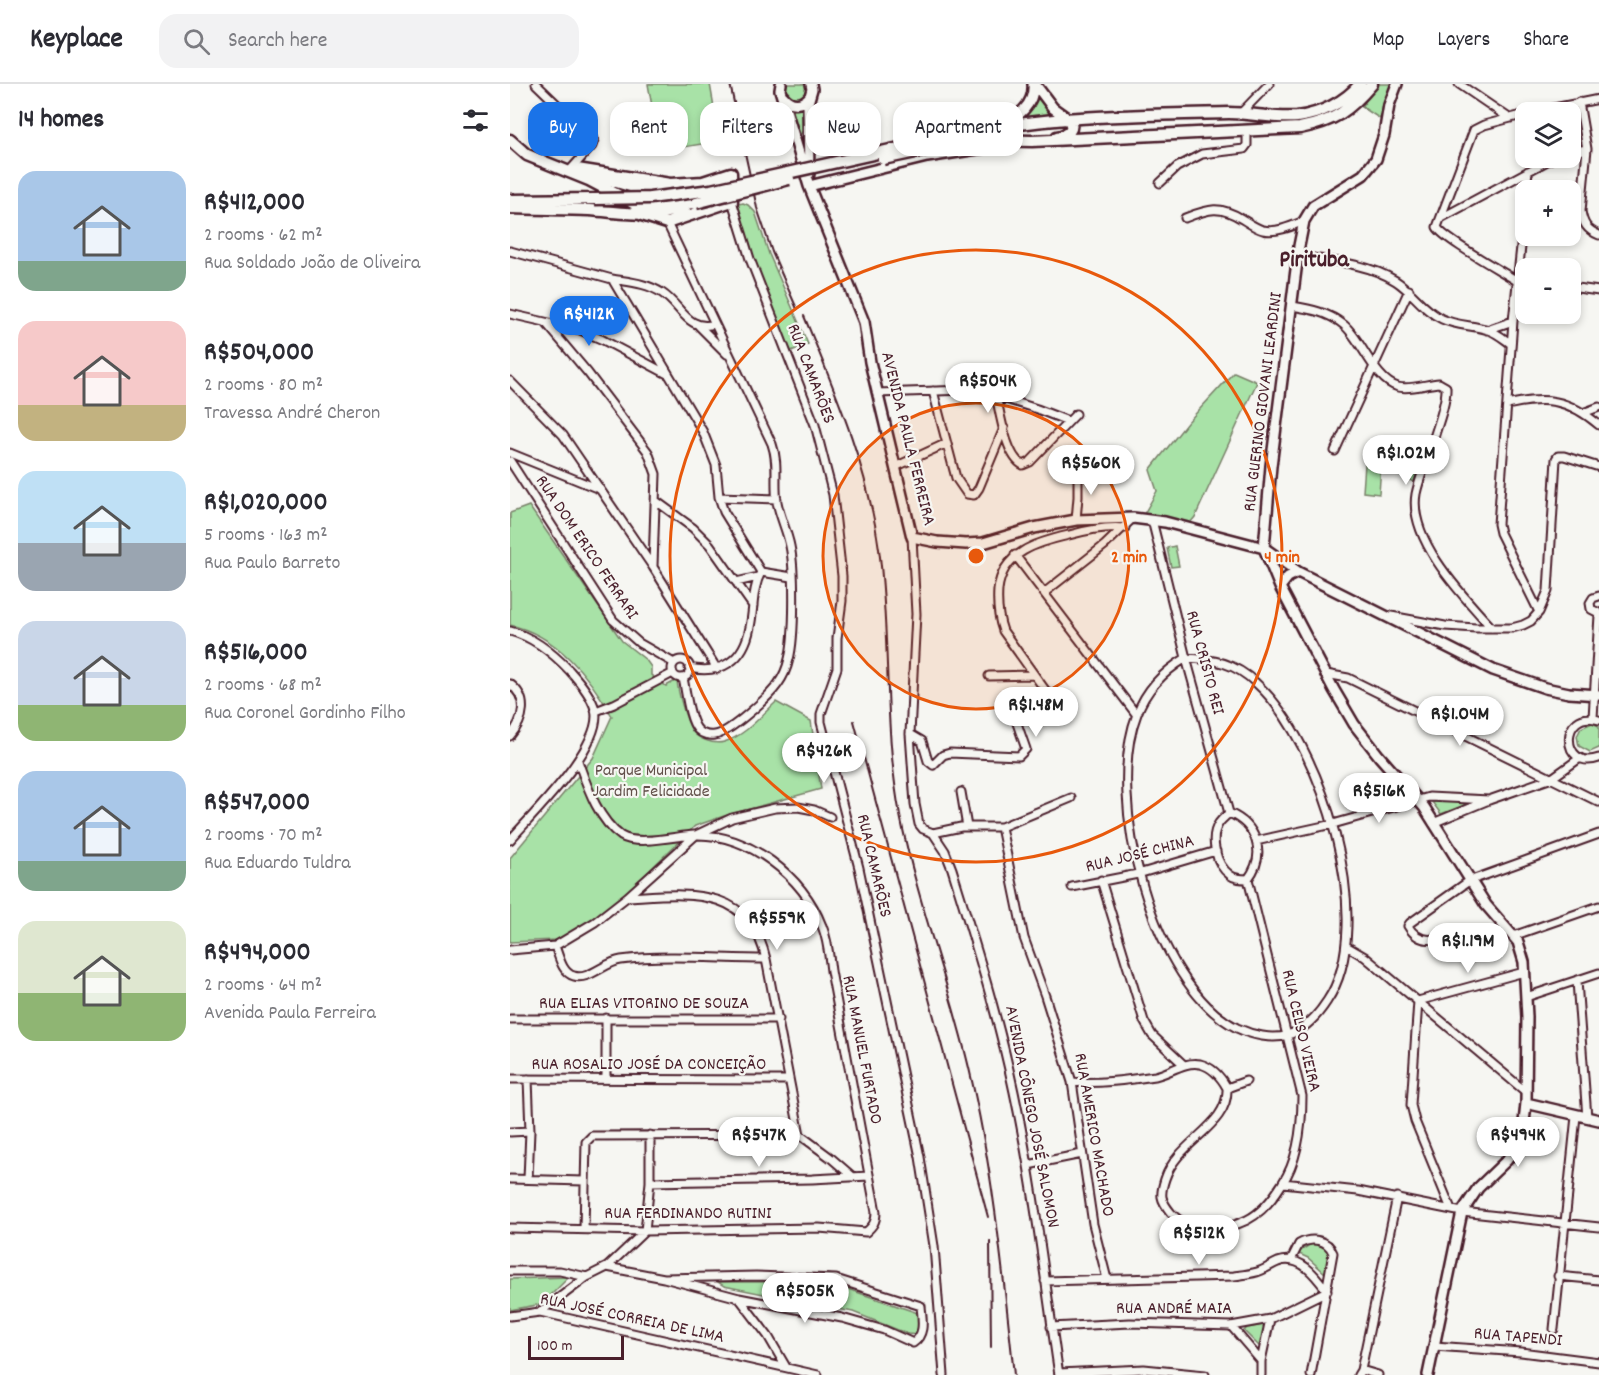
<!DOCTYPE html>
<html lang="en">
<head>
<meta charset="utf-8">
<style>
	:root { --surface:#fff; --page:#f2f2f3; --text:#2b2b33; --muted:#7c7c81; --line:#e1e1e2; --accent:#1a73e8 }
	body { margin:0; font-family:Dekko,sans-serif; background:var(--page); color:var(--text); height:100vh; display:flex; flex-direction:column; font-size:22px; white-space:nowrap }
	* { box-sizing:border-box; margin:0 }
	p { font-size:20px; color:var(--muted) }
	.icon { flex:none; width:33px; height:33px; fill:none; stroke:currentColor; stroke-width:2; stroke-linecap:round; stroke-linejoin:round }
	.map { position:relative; flex:1; overflow:hidden }
	.details { display:flex; flex-direction:column; background:var(--surface); width:510px }
	.details>* { flex:none }
	.hud { position:absolute; left:18px; top:18px; width:570px; height:54px; display:flex; gap:12px }
	.fabs { position:absolute; left:1005px; top:18px; display:grid; gap:12px }
	.fabs a { display:grid; place-items:center; width:66px; height:66px; border-radius:12px; background:var(--surface); box-shadow:0 3px 9px #0003; font-size:30px }
	.scale { position:absolute; left:18px; bottom:15px; width:96px; box-sizing:border-box; padding-left:6px; border:3px solid #4a1f2b; border-top:0; font-size:16px; line-height:21px; white-space:nowrap; color:#4a1f2b; -webkit-text-stroke:4px #f6f6f2; paint-order:stroke }
	.price { position:absolute; translate:-50% -51px; padding:0 14px; border-radius:21px; background:#fff; color:#222; font-size:20px; line-height:39px; filter:drop-shadow(0 2px 3px #0008) }
	.price::after { content:''; position:absolute; left:50%; top:36px; width:18px; height:14px; margin-left:-9px; background:inherit; clip-path:polygon(0 0,100% 0,50% 100%) }
	.price.selected { background:var(--accent); color:#fff }
	ul { padding:0; list-style:none }
	li { display:flex; align-items:center; gap:18px; height:150px; padding:0 18px }
	li span { display:grid; place-items:center; flex:none; width:168px; height:120px; border-radius:18px; color:#555 }
	li>.icon { margin-inline-start:auto }
	span .icon { width:72px; height:72px; fill:#fffc; stroke-width:1 }
	li b { font-size:26px }
	h2 { display:flex; justify-content:space-between; align-items:center; height:72px; padding:0 18px; font-size:26px }
	.pill { padding:0 21px; border-radius:18px; background:var(--surface); box-shadow:0 3px 9px #0003; font-size:21px; line-height:54px }
	.pill.selected { background:var(--accent); color:#fff }
	header { display:flex; align-items:center; gap:36px; box-sizing:border-box; height:84px; padding:0 30px; background:var(--surface); border-bottom:2px solid var(--line) }
	header strong { font-size:28px }
	nav { display:flex; gap:33px; margin-inline-start:auto; font-size:21px }
	.search { width:420px; height:54px; background:var(--page); display:flex; align-items:center; gap:15px; box-sizing:border-box; padding:0 21px; border-radius:18px; color:var(--muted); font-size:22px }
	main { display:flex; flex:1; min-height:0 }
	.map>svg:first-child { display:block }
</style>
</head>
<body>
<header>
<strong>Keyplace</strong>
<div class="search"><svg class="icon" aria-label="search" viewBox="0 0 24 24"><circle cx="10" cy="10" r="6"/><path d="M15 15l6 6"/></svg>Search here</div>
<nav><a>Map</a><a>Layers</a><a>Share</a></nav>
</header>
<main>
<section class="details">
<h2>14 homes<svg class="icon" aria-label="filters" viewBox="0 0 24 24"><path d="M4 7h16M4 17h16"/><circle cx="9" cy="7" r="2"/><circle cx="15" cy="17" r="2"/></svg></h2>
<ul>
<li><span style="background:linear-gradient(#a9c7e8 75%,#7fa58c 0)"><svg class="icon" aria-label="home" viewBox="0 0 24 24"><path d="M3 11l9-7 9 7M6 9v11h12V9"/></svg></span><div><b>R$412,000</b><p>2 rooms · 62 m²</p><p>Rua Soldado João de Oliveira</p></div></li>
<li><span style="background:linear-gradient(#f6c9c9 70%,#c2b280 0)"><svg class="icon" aria-label="home" viewBox="0 0 24 24"><path d="M3 11l9-7 9 7M6 9v11h12V9"/></svg></span><div><b>R$504,000</b><p>2 rooms · 80 m²</p><p>Travessa André Cheron</p></div></li>
<li><span style="background:linear-gradient(#bfe0f5 60%,#9aa5b1 0)"><svg class="icon" aria-label="home" viewBox="0 0 24 24"><path d="M3 11l9-7 9 7M6 9v11h12V9"/></svg></span><div><b>R$1,020,000</b><p>5 rooms · 163 m²</p><p>Rua Paulo Barreto</p></div></li>
<li><span style="background:linear-gradient(#c9d6e8 70%,#8fb573 0)"><svg class="icon" aria-label="home" viewBox="0 0 24 24"><path d="M3 11l9-7 9 7M6 9v11h12V9"/></svg></span><div><b>R$516,000</b><p>2 rooms · 68 m²</p><p>Rua Coronel Gordinho Filho</p></div></li>
<li><span style="background:linear-gradient(#a9c7e8 75%,#7fa58c 0)"><svg class="icon" aria-label="home" viewBox="0 0 24 24"><path d="M3 11l9-7 9 7M6 9v11h12V9"/></svg></span><div><b>R$547,000</b><p>2 rooms · 70 m²</p><p>Rua Eduardo Tuldra</p></div></li>
<li><span style="background:linear-gradient(#dfe7d0 60%,#8fb573 0)"><svg class="icon" aria-label="home" viewBox="0 0 24 24"><path d="M3 11l9-7 9 7M6 9v11h12V9"/></svg></span><div><b>R$494,000</b><p>2 rooms · 64 m²</p><p>Avenida Paula Ferreira</p></div></li>
</ul>
</section>
<div class="map">
<svg width="1089" height="1291" viewBox="0 0 1089 1291">
	<rect width="100%" height="100%" fill="#f6f6f2"/>
	<filter id="ink" filterUnits="userSpaceOnUse"><feTurbulence type="fractalNoise" baseFrequency=".0167" numOctaves="2"/><feDisplacementMap in="SourceGraphic" scale="12" xChannelSelector="R" yChannelSelector="G"/><feConvolveMatrix kernelMatrix="1 2 1 2 8 2 1 2 1" color-interpolation-filters="sRGB"/></filter>
	<g filter="url(#ink)">
		<path fill="#a8e2a7" stroke="#798069" stroke-width="1.5" d="M138,0H200L210,57L150,67Z
			M275,0H299V5L293,15L283,16L275,9Z
			M866,0H885L872,36L852,23Z
			M526,8L551,33L508,35Z
			M277,18L297,20L295,42L288,55Z
			M233,119L238,121L245,128L259,170L298,260L279,268L224,121Z
			M724,288L747,298L685,433L680,439L634,430L647,407L640,386L677,339Z
			M899,375L911,376L904,398L898,394Z
			M855,380L871,381L869,410L853,408Z
			M19,422L112,557L136,576L141,583V591L156,602L167,596C168,609 175,633 181,645C186,655 204,661 214,658C235,652 251,632 266,618L301,637L311,705L214,732L185,742L106,819L70,843L46,856L0,858V774L83,674L102,632C79,592 47,551 0,541V429Z
			M665,462L669,482L661,483L657,464Z
			M1082,639L1089,642V664L1080,668L1069,662L1067,652L1071,644Z
			M968,716L931,730L922,718Z
			M801,1160H812L819,1167L815,1189L798,1174L787,1169Z
			M59,1193L32,1220L0,1226V1195Z
			M208,1198H300L323,1200L405,1228L409,1231L410,1243L408,1251L398,1250L343,1228L214,1202Z
			M753,1241L755,1242L751,1264L734,1247L737,1244Z"/>
		<g fill="none" stroke-linecap="round" stroke-linejoin="round">
			<g stroke="#4a1f2b" stroke-width="11">
				<path id="street" d="M26,0L84,56L82,62L62,84
					M949,0L999,34
					M1069,18L1077,65L1071,127C1073,140 1077,146 1089,151
					M1024,28L1089,15
					M731,29L759,0
					M1016,30L974,41L964,46L927,143C933,155 992,187 1007,197L1016,198
					M1060,68L1077,65
					M650,99L667,83L692,70L734,65L737,61V48
					M1016,106L1018,87
					M1016,116L1003,237L988,440L990,449L1029,528
					M222,117L240,175L305,341L323,411L332,492V517L327,554V584L311,630V638L349,784L410,1073L424,1162L434,1291
					M675,134C699,125 709,121 732,135C739,139 745,144 753,146C767,149 782,142 794,137
					M931,134L1043,74
					M157,139L262,360C269,379 264,399 267,418C270,433 277,447 280,462C285,485 285,553 279,575C277,584 273,593 268,600C259,613 219,649 205,651C199,652 192,650 188,646C179,637 176,607 173,594
					M0,167L102,195L193,348L206,381L209,413L214,428L251,488L282,493
					M788,172C820,177 858,179 886,197C903,208 914,227 932,235C947,242 963,241 978,246C986,248 994,255 1001,260
					M102,195C119,198 137,199 152,209C172,222 177,248 205,240
					M1060,203L1089,207
					M782,222C800,225 818,228 834,241C852,256 865,297 888,303C901,306 916,300 929,299L936,303C937,320 925,348 920,366C916,380 909,395 906,410C898,456 954,513 982,544
					M0,230L70,246L93,256L159,291
					M36,239L78,289L138,368L146,390L143,482
					M189,242L217,270
					M977,246L1003,237
					M0,297L53,351L143,483L207,585
					M423,307L446,394L457,410L464,411L469,404L494,344
					M367,309L456,306L471,307L527,325L558,337
					M486,311C490,329 496,373 513,381L520,378L566,330
					M997,321C1036,312 1058,315 1089,341
					M1073,329L1089,323
					M825,367L899,206
					M0,369L89,405
					M0,377L103,536L129,559L164,579
					M385,383L435,360
					M209,413L267,415
					M146,417L183,444L200,461L243,522
					M566,436L568,413V389
					M642,436L676,574L719,729
					M402,453L406,530L400,650L405,720L409,740L413,745L423,749L435,767L442,785C465,859 488,932 504,1008C524,1102 535,1197 549,1291
					M505,471L626,630
					M226,498L248,493
					M534,509L595,461L623,434
					M1089,512L1083,514L1080,519L1081,525L1089,529
					M881,532L935,542L966,544H1002L1013,541L1021,537L1029,528L1038,507L1046,375L1048,372H1054L1089,383
					M0,547C24,553 43,569 60,587C69,597 81,611 85,625C95,660 23,730 0,756
					M676,574C704,575 725,579 746,599C811,657 869,840 817,917C808,931 794,946 778,951C762,956 742,951 727,944C643,902 594,714 627,630C636,605 653,588 676,574Z
					M162 585a9 9 0 1 1 18 0a9 9 0 1 1-18 0Z
					M179,584C212,591 234,576 240,543C244,525 242,505 251,488
					M816,590L838,594L1089,718
					M479,592L524,591
					M0,600C19,614 14,636 0,652
					M543,617L493,547C488,533 487,521 488,506C492,468 528,458 559,451C577,446 596,442 615,444
					M86,627L104,620L163,589
					M1083,634L1089,531
					M1089,636C1049,623 1050,688 1089,674
					M400,650L412,657L418,677L423,681L433,671L440,669L509,672L516,665L502,625
					M451,708L457,743
					M719,729C716,732 712,735 709,739C699,754 706,781 720,791C725,795 732,795 738,795
					M719,729C747,741 757,770 738,795
					M923,739L979,716L1042,694L1070,674
					M491,743L514,854L535,912L562,998L583,1140L597,1195
					M423,749L451,743H491L561,714
					M746,757L823,740L919,713L979,716
					M591,796L634,937L642,951L674,981
					M562,803L628,790L706,767
					M117,813C177,810 239,800 256,875L290,1051L321,1074L343,1093
					M1003,852L1089,822
					M924,855C913,857 904,852 898,842L900,839L959,797L1089,750
					M45,862C49,872 52,889 64,892C78,897 95,878 111,876C158,870 208,875 256,875
					M836,862L855,873L1016,1008
					M0,866L45,862L85,838L117,813L186,751L222,734L265,724L288,723L304,726L320,733
					M1067,897L1077,1034
					M1016,913L1089,889
					M908,917L901,1021L905,1037L941,1125
					M908,917L1014,888
					M96,934V995
					M0,935H269
					M0,995L279,996
					M18,995L20,1047L18,1095
					M562,998C589,1000 618,996 645,992C660,989 674,977 690,980C702,983 711,993 717,1004C719,1043 668,1056 655,1095C653,1101 651,1107 652,1113C653,1119 657,1124 661,1129C681,1150 712,1148 737,1136C751,1129 764,1113 772,1100C789,1075 792,1041 792,1012L738,795
					M717,1004L736,997
					M0,1048L20,1047
					M518,1081L572,1070
					M0,1095L74,1097
					M140,1098L302,1095L359,1092
					M773,1099L848,1107L952,1128L1089,1143
					M0,1144L135,1147L309,1144L356,1148C363,1142 366,1138 366,1128L321,887C319,872 318,856 312,842C293,792 238,749 184,751C166,752 127,762 111,752C88,736 77,702 68,677
					M74,1145L76,1058L82,1052L290,1051
					M135,1147L140,1098V1051
					M781,1176L789,1160C801,1153 818,1155 823,1169L801,1291
					M97,1183L154,1194L246,1192L326,1195L411,1222C412,1235 416,1250 403,1259L374,1246L332,1234L229,1214L154,1194
					M0,1187H50L77,1193
					M1048,1192L1089,1196
					M535,1197L724,1192C731,1191 740,1190 747,1188C754,1186 761,1181 768,1178C790,1170 806,1192 817,1207
					M229,1214L258,1252L276,1283
					M30,1228L77,1193L97,1183L135,1147
					M0,1232L30,1228L308,1291
					M721,1242L751,1277
					M541,1243L620,1239L721,1242L760,1235L817,1207
					M1044,1245L1066,1032
					M924,1262L1011,1268L1089,1278
					M851,1286L868,1291
					M549,1289L634,1285L695,1291
					M751,1291V1277L760,1235
					M848,1291L851,1286L887,1113"/>
			</g>
			<g stroke="#4a1f2b" stroke-width="14">
				<path id="secondary" d="M271,0L270,6L299,102L354,238L360,278L402,453L427,458L456,460L473,459L524,444L566,436L623,434L655,438L754,464L788,488L983,586L1035,604L1059,609L1089,611
					M525,0L543,24L557,34
					M887,0L879,21L874,51L866,75L853,91L803,122L794,137L789,162L761,382L754,464L770,503L824,606L844,640L869,672L914,723L976,821L1008,858L1014,878L1017,933L1016,1019L1013,1049L997,1076L968,1104L952,1128L918,1291
					M273,12C281,22 292,22 300,12
					M492,42C508,32 525,21 523,0
					M299,90L298,19L302,5L301,0
					M299,102L417,73L499,60
					M770,503L778,493L788,488
					M1016,1019L1089,1036"/>
			</g>
			<g stroke="#4a1f2b" stroke-width="15">
				<path id="primary" d="M547,53C558,51 567,44 557,34
					M430,55C524,31 622,31 719,29C742,29 765,35 787,33C811,30 835,18 850,0
					M0,56L17,71L79,96L125,120L134,122L186,119
					M429,63L481,56L522,57L790,44C825,37 839,27 862,0
					M67,85L160,100L193,98L221,89L222,117L157,139L132,131
					M82,91L127,104L163,109
					M0,116L85,115
					M0,124C26,125 53,125 79,126C112,128 144,135 175,123"/>
			</g>
			<use href="#street" stroke="#f6f6f2" stroke-width="7"/>
			<use href="#secondary" stroke="#f6f6f2" stroke-width="9"/>
			<use href="#primary" stroke="#f6f6f2" stroke-width="10"/>
			<path stroke="#4a1f2b" stroke-width="2" d="M220,0L247,124L262,168L287,225
				M294,232C325,307 358,383 369,465C381,553 373,643 390,731C407,817 439,899 459,984C483,1085 493,1188 504,1291
				M344,637L478,1133
				M480,1157L481,1263"/>
			<g stroke="#4a1f2b" stroke-width="15" stroke-linecap="butt">
				<path id="primary-bridge" d="M373,75L429,63
					M85,115L140,114L201,106L430,55
					M186,119L279,95"/>
			</g>
			<use href="#primary-bridge" stroke="#f6f6f2" stroke-width="10"/>
		</g>
	</g>
	<circle cx="466" cy="472" r="153" fill="#e8590c" fill-opacity=".12"/>
	<g fill="none" stroke="#e8590c" stroke-width="3">
		<circle cx="466" cy="472" r="153"/>
		<circle cx="466" cy="472" r="306"/>
	</g>
	<g text-anchor="middle" dominant-baseline="central" stroke-width="4.5" stroke-linejoin="round" paint-order="stroke">
		<g font-size="18" fill="#4a1f2b" stroke="#f6f6f2">
			<text transform="translate(300 290) rotate(69)">RUA CAMARÕES</text>
			<text transform="translate(754 318) rotate(-83)">RUA GUERINO GIOVANI LEARDINI</text>
			<text transform="translate(397 355) rotate(76)">AVENIDA PAULA FERREIRA</text>
			<text transform="translate(76 464) rotate(56)">RUA DOM ERICO FERRARI</text>
			<text transform="translate(694 579) rotate(75)">RUA CRISTO REI</text>
			<text transform="translate(630 771) rotate(-14)">RUA JOSÉ CHINA</text>
			<text transform="translate(363 782) rotate(77)">RUA CAMARÕES</text>
			<text x="134" y="920">RUA ELIAS VITORINO DE SOUZA</text>
			<text transform="translate(790 947) rotate(77)">RUA CELSO VIEIRA</text>
			<text transform="translate(351 966) rotate(79)">RUA MANUEL FURTADO</text>
			<text x="139" y="981">RUA ROSALIO JOSÉ DA CONCEIÇÃO</text>
			<text transform="translate(521 1033) rotate(79)">AVENIDA CÔNEGO JOSÉ SALOMON</text>
			<text transform="translate(583 1051) rotate(80)">RUA AMERICO MACHADO</text>
			<text x="178" y="1130">RUA FERDINANDO RUTINI</text>
			<text x="664" y="1225">RUA ANDRÉ MAIA</text>
			<text transform="translate(122 1235) rotate(12)">RUA JOSÉ CORREIA DE LIMA</text>
			<text transform="translate(1008 1254) rotate(5)">RUA TAPENDI</text>
		</g>
		<g font-size="18" fill="#62504a" stroke="#f6f6f2">
			<text x="141" y="687">Parque Municipal<tspan x="141" dy="21">Jardim Felicidade</tspan></text>
		</g>
		<g font-size="24" font-weight="bold" fill="#4a1f2b" stroke="#f6f6f2">
			<text x="804" y="177">Pirituba</text>
		</g>
	</g>
	<circle cx="466" cy="472" r="9" fill="#e8590c" stroke="#f6f6f2" stroke-width="3"/>
	<g font-size="18" text-anchor="middle" font-weight="bold" fill="#e8590c" stroke="#f6f6f2" stroke-width="4.5" stroke-linejoin="round" paint-order="stroke">
		<text x="619" y="478">2 min</text>
		<text x="772" y="478">4 min</text>
	</g>
</svg>
<div class="fabs">
<a><svg class="icon" aria-label="layers" viewBox="0 0 24 24"><path d="M12 4l9 5-9 5-9-5zM3 14l9 5 9-5"/></svg></a>
<a>+</a>
<a>−</a>
</div>
<div class="scale">100 m</div>
<b class="price selected" style="left:79px;top:263px">R$412K</b>
<b class="price" style="left:478px;top:330px">R$504K</b>
<b class="price" style="left:896px;top:402px">R$1.02M</b>
<b class="price" style="left:581px;top:412px">R$560K</b>
<b class="price" style="left:526px;top:654px">R$1.48M</b>
<b class="price" style="left:950px;top:663px">R$1.04M</b>
<b class="price" style="left:314px;top:700px">R$426K</b>
<b class="price" style="left:869px;top:740px">R$516K</b>
<b class="price" style="left:267px;top:867px">R$559K</b>
<b class="price" style="left:958px;top:890px">R$1.19M</b>
<b class="price" style="left:249px;top:1084px">R$547K</b>
<b class="price" style="left:1008px;top:1084px">R$494K</b>
<b class="price" style="left:689px;top:1182px">R$512K</b>
<b class="price" style="left:295px;top:1240px">R$505K</b>
<div class="hud">
<a class="pill selected">Buy</a>
<a class="pill">Rent</a>
<a class="pill">Filters</a>
<a class="pill">New</a>
<a class="pill">Apartment</a>
</div>
</div>
</main>
</body>
</html>
